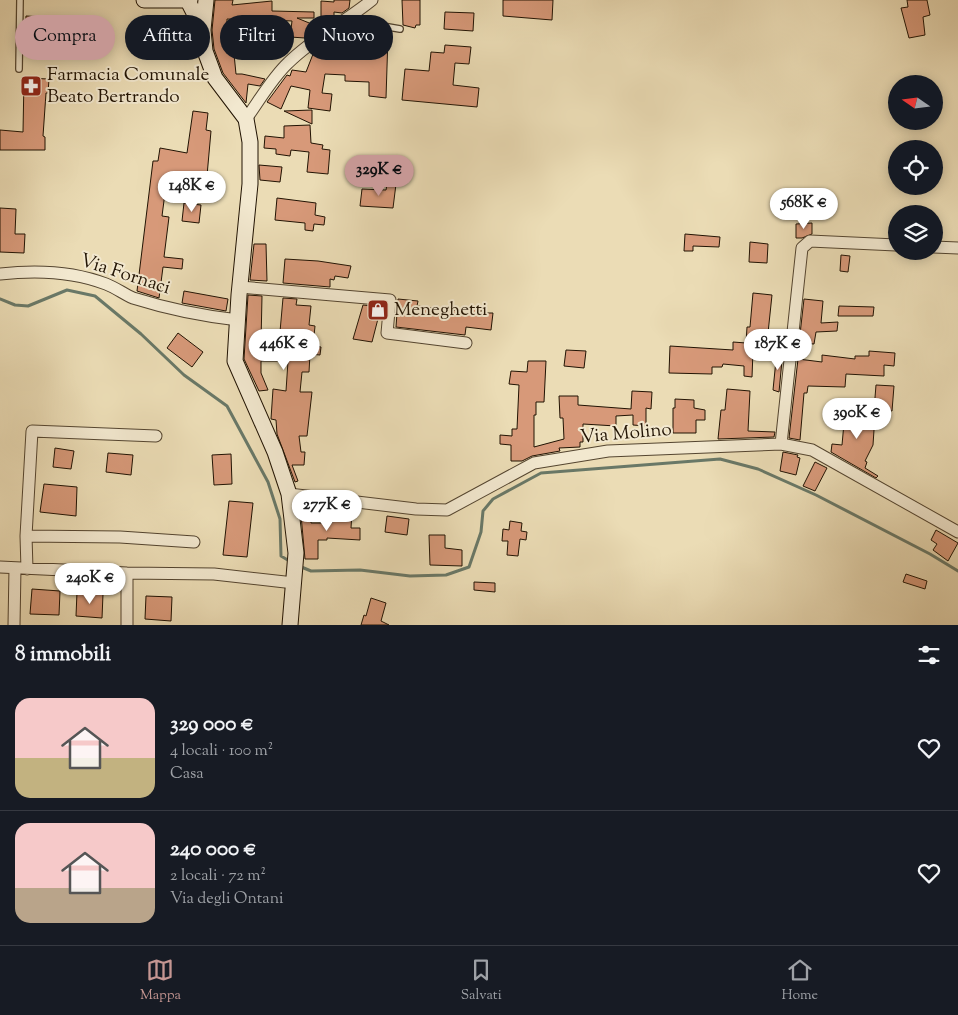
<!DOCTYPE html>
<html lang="it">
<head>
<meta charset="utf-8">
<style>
	:root { --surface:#171b24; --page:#20242c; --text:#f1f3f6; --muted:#9ea1a6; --line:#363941; --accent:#c59692 }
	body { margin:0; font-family:"Sorts Mill Goudy",serif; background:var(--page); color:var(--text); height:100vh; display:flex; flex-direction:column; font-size:19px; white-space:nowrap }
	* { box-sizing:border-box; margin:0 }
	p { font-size:16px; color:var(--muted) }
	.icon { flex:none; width:28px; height:28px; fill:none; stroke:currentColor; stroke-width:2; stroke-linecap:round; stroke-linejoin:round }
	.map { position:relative; height:625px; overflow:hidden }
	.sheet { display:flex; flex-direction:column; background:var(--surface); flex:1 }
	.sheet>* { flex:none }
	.guide { position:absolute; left:15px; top:15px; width:500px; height:45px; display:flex; gap:10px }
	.needle { width:32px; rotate:284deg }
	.controls { position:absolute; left:888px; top:75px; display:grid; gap:10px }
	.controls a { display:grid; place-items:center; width:55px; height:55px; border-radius:50%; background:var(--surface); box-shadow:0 2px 12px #0003; font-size:25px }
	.price { position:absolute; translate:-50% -42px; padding:0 11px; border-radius:18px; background:#fff; color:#222; font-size:16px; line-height:32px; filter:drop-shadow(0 1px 2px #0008) }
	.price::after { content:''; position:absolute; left:50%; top:30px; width:15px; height:11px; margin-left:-8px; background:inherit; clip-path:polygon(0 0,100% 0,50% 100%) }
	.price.selected { background:var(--accent); color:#111 }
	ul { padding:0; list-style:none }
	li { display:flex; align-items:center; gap:15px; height:125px; padding:0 15px }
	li+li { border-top:1px solid var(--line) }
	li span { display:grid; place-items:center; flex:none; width:140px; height:100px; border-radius:15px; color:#555 }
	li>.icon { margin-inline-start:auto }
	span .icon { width:60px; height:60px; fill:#fffc; stroke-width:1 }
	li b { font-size:21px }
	h2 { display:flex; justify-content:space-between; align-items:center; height:60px; padding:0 15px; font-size:21px }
	.chip { padding:0 18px; border-radius:22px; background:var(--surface); box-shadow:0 2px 12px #0003; font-size:18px; line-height:45px }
	.chip.selected { background:var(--accent); color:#111 }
	.tab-bar { display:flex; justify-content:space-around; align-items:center; height:70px; border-top:1px solid var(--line); background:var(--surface); font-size:14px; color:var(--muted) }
	.tab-bar a { display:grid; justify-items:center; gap:2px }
	.tab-bar .selected { color:var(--accent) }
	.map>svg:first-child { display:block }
</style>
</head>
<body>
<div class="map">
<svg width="958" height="625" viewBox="0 0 958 625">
	<rect width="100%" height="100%" fill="#ebdcb5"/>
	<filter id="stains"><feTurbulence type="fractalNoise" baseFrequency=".004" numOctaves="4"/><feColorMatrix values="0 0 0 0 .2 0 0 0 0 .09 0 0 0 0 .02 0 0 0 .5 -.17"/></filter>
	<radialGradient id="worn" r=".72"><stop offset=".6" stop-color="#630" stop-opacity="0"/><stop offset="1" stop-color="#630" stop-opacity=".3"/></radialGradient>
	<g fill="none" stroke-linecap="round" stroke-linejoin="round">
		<path stroke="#697867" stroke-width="3" d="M0,299L15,305L28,306L67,290L95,296L141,334L184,375L227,406L268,482L280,519L281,556L291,562
			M299,566L311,571L360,570L410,576L446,575L469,567L481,532L483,511L493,499L541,473L720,459L758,469L816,495L930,554L958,571"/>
	</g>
	<path fill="#d79979" stroke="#211303" d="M215,0H233L232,5L272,1V11L314,12V18H297L319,27L305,38L290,37L292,21L272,20L269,51L244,50L247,37H249L250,20L227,19V43L233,44L236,74H242L265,79L260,86L248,84L246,103L223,73L214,49L212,30Z
		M334,0H350L349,8L342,13L334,12V18H321V1L334,2Z
		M402,0H420V25H416L415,28L403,25Z
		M503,0H553L552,20L503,16Z
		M907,0H927L930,15L923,17L925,35L909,38L901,8L908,7Z
		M445,12L474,13L473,31L444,29Z
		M26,16L46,17L45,38L25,37Z
		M363,32L388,36L386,98L369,96V82L345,81V75L325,74L322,93L332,94L330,111L308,108L310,90L291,86L281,109L267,102L287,75L290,76L292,70L306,72L315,49L323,44L336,35L346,38V34H363Z
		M445,45L471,47L469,64L455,63L453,85L479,88L477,107L402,100L405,69L429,71L431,52L444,53Z
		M24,78L49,79L48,93H46L43,136L45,137V150H0V130L23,132Z
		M312,110V124L284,111Z
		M193,111L208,113L206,130L211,131L206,187L172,183L170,194L165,193L162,216L169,217L164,257L183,259L182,269L163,267L159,298L137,291L153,161H158L160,148L187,153Z
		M310,125L311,143L323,145L322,149L330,150L328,174L307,172L309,152L291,150L290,156L276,154V149L264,148L265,136L284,138V126Z
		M259,165L282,167L280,182L260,180Z
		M387,184H396L393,208L360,206L362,189L386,190Z
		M277,198L316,203L315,215L325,217L324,225L314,224L313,231L305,230V223L275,220Z
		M184,203L201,205L199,223L182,221Z
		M0,208L16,209L15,234H25L24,253L0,252Z
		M812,223V234L802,238H796V224Z
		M685,234L720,237L719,247L693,246V251H684Z
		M750,242L768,244L767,263L749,262Z
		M254,244H266L267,281L250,280Z
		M841,255L850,256L848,272L840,271Z
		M285,259L318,261L351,266L348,278L335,276L334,280L330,279V287L283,283Z
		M184,291L228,299L226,311L182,303Z
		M753,293L772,295L766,352L753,351L752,377L744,376V366L723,364L722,367H712V374L669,373L670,346L733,350V342L746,343L747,327H750Z
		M248,295L262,296L261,343H279L283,298L297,299L296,305L311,306L309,325L315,326L313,346L321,347L320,355L310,354L309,372H302L300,392H312L307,436H299L301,452H305L304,465H292L298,481L295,482L277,434L276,420L271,419L273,389L286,391L288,361H261V373L268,390L259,391L244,359Z
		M398,299L418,301L417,306L470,312H473V308L481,309V313H493L491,330L466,327L465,335L396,327Z
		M804,299L823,301L821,323L838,322L837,331L816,332L814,344L799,343Z
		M363,305L381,307L372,342L353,339Z
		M839,306L874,307L873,316H838Z
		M178,333L203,352L192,367L167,348Z
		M566,350L586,351L584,368L564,366Z
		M777,350H783L779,392L773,390Z
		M869,351L895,353L894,366L884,365V376L846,374L845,387L808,386L807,393H804L800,440L789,438L798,359L822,362V355L855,359V356H869Z
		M528,361H546L544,402H536V415H534V447L564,439L563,418H560L559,396H578V405L631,409L632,391L652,392L651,409L646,408V426L633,425V415L616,416V426L583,424V442H580V447L559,448L560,451L532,456L522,461H511V445L500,444V435L512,436V429H517L519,385L509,384L511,371L527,372Z
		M876,385L894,386L892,411L874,410Z
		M727,389L750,391L748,431L775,432L774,437L718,439L721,410H725Z
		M675,399L694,400V408L705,410V420H696V433H673V408H675Z
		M845,412L875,415L873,445L865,461L867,462L865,468L878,476L876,478L831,452L832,444L842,445Z
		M55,448L74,451L71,469L53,467Z
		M783,452L798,455L797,457L800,458L796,475L780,471Z
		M108,453L133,455L131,475L106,472Z
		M231,454L232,484L214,485L212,455Z
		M815,462L827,468L815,491L803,486Z
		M44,484L77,487L76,516L40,512Z
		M229,501L253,503L247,557L223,555Z
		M333,511L352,512L351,528H360V540L327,538V540H318V559H305L301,515H311V523H332Z
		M387,516L409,519L407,535L385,532Z
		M510,521L522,523L521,531L527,532L526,540L520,539L518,556L507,555L508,541H502L503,529L509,530Z
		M936,530L958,543L948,561L933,550L937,544L931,540Z
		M429,535H445V548L462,550V566L430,565Z
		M906,574L927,581L925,589L903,582Z
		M474,582L495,583V592L474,590Z
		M32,589L60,591L59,615L30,614Z
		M77,592L103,594L102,618L76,616Z
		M146,596L172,597L171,621L145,619Z
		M371,598L386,603L381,621L389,625H361L364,615L366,616Z"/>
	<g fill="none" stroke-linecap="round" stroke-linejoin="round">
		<g stroke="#544530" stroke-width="8">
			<path id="lane" d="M348,20L400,29
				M19,69L20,0"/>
		</g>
		<g stroke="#544530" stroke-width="13">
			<path id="street" d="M246,119C259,101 272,78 288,63C313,38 345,22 372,0
				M934,247L958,248
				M0,274C35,270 72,271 106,284C116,288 124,294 133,298C168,309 203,316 238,320
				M240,287L390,300L387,333L466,343
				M781,444L802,248L810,241L896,245
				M289,494L416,509L447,510L534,463L608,451L781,444L812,450L958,532
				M26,536L120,537L194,542
				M0,567L127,573L214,574L294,583
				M27,569L26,536L32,431L156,436
				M14,625L15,568
				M127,625V573"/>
		</g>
		<g stroke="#211303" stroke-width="17">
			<path id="secondary" d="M144,0H190
				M188,1L203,30L205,51L215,78L246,119L250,142V184L239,295L235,361L275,452L289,494L296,553L290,625
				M203,30L206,0"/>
		</g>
		<use href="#lane" stroke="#f2e8cf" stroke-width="5.5"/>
		<use href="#street" stroke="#f2e8cf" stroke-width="11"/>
		<use href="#secondary" stroke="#f2e8cf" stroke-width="15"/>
	</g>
	<defs>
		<g id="pharmacy-square" transform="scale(1.125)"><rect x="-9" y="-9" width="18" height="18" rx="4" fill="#8f2418" stroke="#f2e8cf"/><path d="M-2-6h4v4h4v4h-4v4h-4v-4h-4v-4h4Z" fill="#fff"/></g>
		<g id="shop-square" transform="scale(1.125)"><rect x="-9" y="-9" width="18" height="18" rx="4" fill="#8f2418" stroke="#f2e8cf"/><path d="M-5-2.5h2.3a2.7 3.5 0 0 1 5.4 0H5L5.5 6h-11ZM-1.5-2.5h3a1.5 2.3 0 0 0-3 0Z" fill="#fff"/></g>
	</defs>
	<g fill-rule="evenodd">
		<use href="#pharmacy-square" x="31" y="86"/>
		<use href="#shop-square" x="378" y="310"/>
	</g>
	<g text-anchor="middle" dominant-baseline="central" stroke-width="4" stroke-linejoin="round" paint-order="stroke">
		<g font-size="19" fill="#211303" stroke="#f2e8cf" text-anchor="start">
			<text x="47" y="75">Farmacia Comunale<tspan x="47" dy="22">Beato Bertrando</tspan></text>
			<text x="394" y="310">Meneghetti</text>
		</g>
		<g font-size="19" fill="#211303" stroke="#f2e8cf">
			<text transform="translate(125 275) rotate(18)">Via Fornaci</text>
			<text transform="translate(626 434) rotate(-5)">Via Molino</text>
		</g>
	</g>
	<rect width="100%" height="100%" filter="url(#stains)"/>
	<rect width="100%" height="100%" fill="url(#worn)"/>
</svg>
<div class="controls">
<a><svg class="needle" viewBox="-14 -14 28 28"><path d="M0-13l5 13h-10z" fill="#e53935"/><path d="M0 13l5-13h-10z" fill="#9ea1a6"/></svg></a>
<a><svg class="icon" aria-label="locate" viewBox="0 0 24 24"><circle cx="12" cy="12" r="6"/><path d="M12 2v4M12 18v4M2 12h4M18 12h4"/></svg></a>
<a><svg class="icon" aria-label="layers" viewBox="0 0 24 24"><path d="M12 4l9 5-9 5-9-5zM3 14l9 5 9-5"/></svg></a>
</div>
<b class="price selected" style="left:379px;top:197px">329K €</b>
<b class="price" style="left:192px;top:213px">148K €</b>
<b class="price" style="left:804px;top:230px">568K €</b>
<b class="price" style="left:284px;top:371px">446K €</b>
<b class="price" style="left:778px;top:371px">187K €</b>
<b class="price" style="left:857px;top:440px">390K €</b>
<b class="price" style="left:327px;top:532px">277K €</b>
<b class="price" style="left:90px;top:605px">240K €</b>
<div class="guide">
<a class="chip selected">Compra</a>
<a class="chip">Affitta</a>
<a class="chip">Filtri</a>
<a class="chip">Nuovo</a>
</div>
</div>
<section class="sheet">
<h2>8 immobili<svg class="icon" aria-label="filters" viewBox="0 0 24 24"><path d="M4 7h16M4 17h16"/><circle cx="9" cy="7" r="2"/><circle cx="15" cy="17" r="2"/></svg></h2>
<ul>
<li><span style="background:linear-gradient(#f6c9c9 60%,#c2b280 0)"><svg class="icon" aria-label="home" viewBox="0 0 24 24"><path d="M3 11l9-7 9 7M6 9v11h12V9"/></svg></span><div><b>329 000 €</b><p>4 locali · 100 m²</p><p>Casa</p></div><svg class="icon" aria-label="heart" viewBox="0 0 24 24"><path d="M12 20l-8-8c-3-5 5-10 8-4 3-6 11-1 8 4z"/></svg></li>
<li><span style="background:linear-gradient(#f6c9c9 65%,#b9a48a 0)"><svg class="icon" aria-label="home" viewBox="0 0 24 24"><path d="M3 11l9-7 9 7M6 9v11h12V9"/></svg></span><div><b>240 000 €</b><p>2 locali · 72 m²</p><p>Via degli Ontani</p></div><svg class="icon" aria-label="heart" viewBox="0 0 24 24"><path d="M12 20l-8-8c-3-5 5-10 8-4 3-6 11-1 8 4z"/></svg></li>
</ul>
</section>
<nav class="tab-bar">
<a class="selected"><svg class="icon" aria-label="map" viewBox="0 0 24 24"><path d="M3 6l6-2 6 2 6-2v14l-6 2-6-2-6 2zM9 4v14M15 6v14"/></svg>Mappa</a>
<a><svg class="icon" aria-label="saved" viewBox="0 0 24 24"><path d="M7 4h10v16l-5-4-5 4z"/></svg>Salvati</a>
<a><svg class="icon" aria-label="home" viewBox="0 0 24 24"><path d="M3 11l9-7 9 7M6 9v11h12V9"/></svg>Home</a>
</nav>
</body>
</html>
